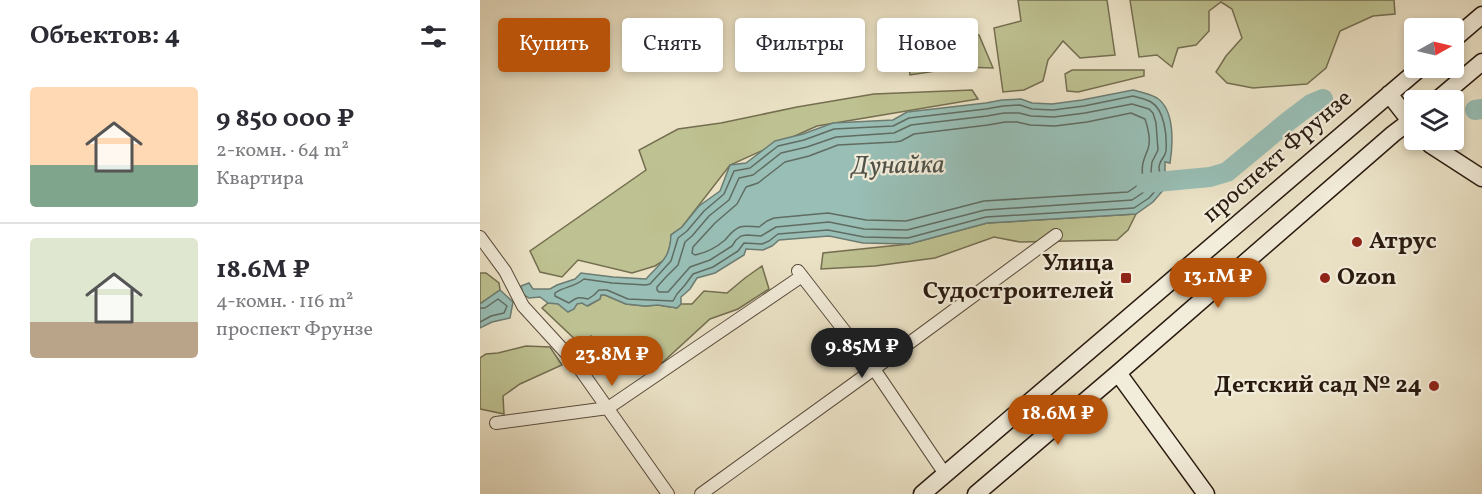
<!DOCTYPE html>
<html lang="ru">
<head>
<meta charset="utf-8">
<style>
	:root { --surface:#fff; --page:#f7f7f7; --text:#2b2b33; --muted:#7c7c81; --line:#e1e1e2; --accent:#b45309 }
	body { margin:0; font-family:Vollkorn,serif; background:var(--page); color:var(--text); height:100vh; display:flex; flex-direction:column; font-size:22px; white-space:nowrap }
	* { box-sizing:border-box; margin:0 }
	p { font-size:20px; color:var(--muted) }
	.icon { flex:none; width:33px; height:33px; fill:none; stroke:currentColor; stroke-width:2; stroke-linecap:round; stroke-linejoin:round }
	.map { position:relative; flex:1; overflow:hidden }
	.panel { display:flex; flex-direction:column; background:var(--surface); width:480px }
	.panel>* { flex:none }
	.guide { position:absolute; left:18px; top:18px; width:570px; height:54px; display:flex; gap:12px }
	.needle { width:39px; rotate:82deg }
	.fabs { position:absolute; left:924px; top:18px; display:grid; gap:12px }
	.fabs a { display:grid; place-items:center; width:60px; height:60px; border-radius:6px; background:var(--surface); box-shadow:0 3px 9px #0003; font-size:30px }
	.price { position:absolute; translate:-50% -51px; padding:0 14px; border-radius:21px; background:var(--accent); color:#fff; font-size:20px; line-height:39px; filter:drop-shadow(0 2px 3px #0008) }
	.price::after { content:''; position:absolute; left:50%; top:36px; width:18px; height:14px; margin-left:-9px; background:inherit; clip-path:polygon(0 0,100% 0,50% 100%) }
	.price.on { background:#222; color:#fff }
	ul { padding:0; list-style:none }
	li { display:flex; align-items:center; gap:18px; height:150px; padding:0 30px }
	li+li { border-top:2px solid var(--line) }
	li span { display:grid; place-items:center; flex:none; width:168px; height:120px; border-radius:6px; color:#555 }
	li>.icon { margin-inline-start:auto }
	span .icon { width:72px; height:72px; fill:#fffc; stroke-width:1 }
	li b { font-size:26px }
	h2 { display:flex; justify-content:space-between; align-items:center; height:72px; padding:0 30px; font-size:26px }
	.pill { padding:0 21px; border-radius:6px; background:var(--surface); box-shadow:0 3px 9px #0003; font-size:21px; line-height:54px }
	.pill.on { background:var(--accent); color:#fff }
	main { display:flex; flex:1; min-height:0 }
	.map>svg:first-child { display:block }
</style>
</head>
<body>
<main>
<section class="panel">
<h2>Объектов: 4<svg class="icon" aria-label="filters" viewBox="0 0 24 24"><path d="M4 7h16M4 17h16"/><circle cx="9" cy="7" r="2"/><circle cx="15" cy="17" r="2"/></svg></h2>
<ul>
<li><span style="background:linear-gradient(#ffd9b3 65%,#7fa58c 0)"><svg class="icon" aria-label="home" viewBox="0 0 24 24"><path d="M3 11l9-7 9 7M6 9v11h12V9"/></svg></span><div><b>9 850 000 ₽</b><p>2-комн. · 64 m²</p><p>Квартира</p></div></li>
<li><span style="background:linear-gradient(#dfe7d0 70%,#b9a48a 0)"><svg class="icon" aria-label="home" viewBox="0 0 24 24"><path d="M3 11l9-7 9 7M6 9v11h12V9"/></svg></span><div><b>18.6M ₽</b><p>4-комн. · 116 m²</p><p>проспект Фрунзе</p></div></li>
</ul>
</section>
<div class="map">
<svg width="1002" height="494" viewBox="0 0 1002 494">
	<rect width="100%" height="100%" fill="#ebe2c6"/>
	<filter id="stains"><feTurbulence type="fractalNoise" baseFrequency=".00333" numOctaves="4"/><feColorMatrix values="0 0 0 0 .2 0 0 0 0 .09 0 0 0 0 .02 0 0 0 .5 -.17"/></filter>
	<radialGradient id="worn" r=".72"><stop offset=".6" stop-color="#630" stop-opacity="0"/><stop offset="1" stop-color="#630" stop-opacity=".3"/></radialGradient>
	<path fill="#bec191" stroke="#746e50" stroke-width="1.5" d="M538,0H627L635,55L600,58L583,41L568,60L563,81L544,90L523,92L514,28L541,21Z
		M650,0H914L915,14L893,16L860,31L846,68L827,84L773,88L747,83L736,72L746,56L762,38L752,9L741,2L729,11V31L716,45L698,48L692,67L677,55L659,57Z
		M476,24L477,35H499L513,68L482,67L430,75L425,31Z
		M592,70H664V76L598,92L587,91L585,74Z
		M492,90L498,99L337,126L250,165L202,227L191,235V242L186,259L175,266L152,273L98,260L82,277L60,272L50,251L166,170L159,150L198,129L241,123L317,107L394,94Z
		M656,214L648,230L637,240L540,242L514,237L455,258L395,266L341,269L343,253L429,244L507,223Z
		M282,266L289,289L258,309L230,319L183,362L158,368L145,360L121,352L111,336L99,343L62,308L68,303H102L108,306L120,299L121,295H125L146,304L165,306L178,305L197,308L201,304H212L224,291L247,293L265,278Z
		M0,273H6L19,283L20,290L0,304Z
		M46,346L70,347L82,365L40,384L23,396L24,414L0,409V358L6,354L18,353Z"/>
	<path fill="#98beb5" stroke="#6c7c73" stroke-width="1.5" d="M653,90C661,92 670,94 677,98C695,110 693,144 690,163L685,162V171L691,181L673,202L656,214L507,223L429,244L383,243L349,236L299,240L292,246L283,250L266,249L264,255L235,273L217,278L210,289L201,297V304L197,308L178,305L165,306L146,304L125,295H121L120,299L107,306L102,303L97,304L94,309L88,312L78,304L68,303L60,297L49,298L43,294L41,286L49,283L53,289H70L77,285L95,279L101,273L133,277L166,279C181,262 190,259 191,235L202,227L219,206L240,191L250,165L266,163L295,141L323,134L353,123L413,120L427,112L506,103L522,100L541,99L552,103L572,104L602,100Z
		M20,290L33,302L30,318L12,322L0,328V304Z"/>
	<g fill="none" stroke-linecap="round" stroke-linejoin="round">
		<path stroke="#606c62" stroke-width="1.5" d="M653,96C659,98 666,99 671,102C685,110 687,137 686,151C685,158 679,160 679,168C679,173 682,177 683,182L669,198L654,208L506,217L428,238L384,237L348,230L298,234L289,241L282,244L264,243L258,251L233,267L213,274L205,285L197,294L193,301L148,299L127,290H119L114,295L108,299C98,297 97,297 89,303L75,296V293C85,286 93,288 104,279L132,283L166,285L170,284L191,261L198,238L207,231L224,211L244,194L254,171L270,168L298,146L324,140L354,129L413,126L429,118L506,109L523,106L540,105L552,109L573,110L604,106Z
			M652,104L669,109L673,113L676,123L678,150L672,162L671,171L673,181L664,192L652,200L505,210L427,230L384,229L349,222L296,227L281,236L267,235L261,236L256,240L252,246L230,260L210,267L188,292H179L177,290V287L185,278L198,265L205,242L212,236L229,216L249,200L259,178L273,175L301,153L327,147L356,137L414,133L431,125L507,116L524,113H539L551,116L574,117L605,113Z
			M651,113L665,119C668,127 671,141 668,149C663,161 661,166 663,179L658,185L648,192L504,201L426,221L386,220L348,213L294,218L287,221L279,227C273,227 266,225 260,227C252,230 250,235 245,240C237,247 225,253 215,255L212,253L213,247L235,223L257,204L266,187L278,183L305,162L329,156L358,145L415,142L421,141L434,134L508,125L525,122H537L550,125L575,126L607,122Z
			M0,308H5L18,299L27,306L24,313L11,316L0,322"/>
		<path stroke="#98beb5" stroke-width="20" d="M995,110L1002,109
			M666,183L730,177L747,172L806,123L831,104L843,99"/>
		<g stroke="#5a4c3d" stroke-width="14">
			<path id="street" d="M0,237L25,271L43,306L97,365L188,494
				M318,271L394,369L465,474
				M16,423L128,408L322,276
				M221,494L394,369L576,235"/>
		</g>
		<g stroke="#291a0f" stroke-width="19">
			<path id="secondary" d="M974,39L1002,15
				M909,94L934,126
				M957,100L1002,62
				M946,140L951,145L1002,178
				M638,373L726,494
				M442,494L940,68
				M496,494L638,373L913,134L934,118"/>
		</g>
		<use href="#street" stroke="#f2ecda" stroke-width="12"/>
		<use href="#secondary" stroke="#f2ecda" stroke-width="16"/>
	</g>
	<g fill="#8f2418" stroke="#f2ecda" stroke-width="2">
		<circle cx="877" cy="242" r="6"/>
		<rect x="640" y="272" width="12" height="12" rx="3"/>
		<circle cx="845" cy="278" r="6"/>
		<circle cx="954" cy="386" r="6"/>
	</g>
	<g text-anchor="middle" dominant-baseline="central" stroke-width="4.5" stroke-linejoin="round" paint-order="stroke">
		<g font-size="24" fill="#291a0f" stroke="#f2ecda">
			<text transform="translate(798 157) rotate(-41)">проспект Фрунзе</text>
		</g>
		<g font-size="24" font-weight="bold" fill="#291a0f" stroke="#f2ecda" text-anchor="start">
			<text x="889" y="242">Атрус</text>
			<text x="634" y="264" text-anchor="end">Улица<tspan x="634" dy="28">Судостроителей</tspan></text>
			<text x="857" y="278">Ozon</text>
			<text x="942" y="386" text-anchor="end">Детский сад № 24</text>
		</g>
		<g font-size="26" font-style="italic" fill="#505349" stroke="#f2ecda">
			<text transform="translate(418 166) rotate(-1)">Дунайка</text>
		</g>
	</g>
	<rect width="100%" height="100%" filter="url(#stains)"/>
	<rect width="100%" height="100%" fill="url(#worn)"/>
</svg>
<div class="fabs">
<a><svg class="needle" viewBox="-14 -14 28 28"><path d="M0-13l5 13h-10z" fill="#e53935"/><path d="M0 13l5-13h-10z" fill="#7c7c81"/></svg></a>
<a><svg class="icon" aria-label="layers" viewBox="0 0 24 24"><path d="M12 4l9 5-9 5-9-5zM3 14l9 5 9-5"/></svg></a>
</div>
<b class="price" style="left:738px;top:309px">13.1M ₽</b>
<b class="price on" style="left:382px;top:379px">9.85M ₽</b>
<b class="price" style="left:132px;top:387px">23.8M ₽</b>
<b class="price" style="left:578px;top:446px">18.6M ₽</b>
<div class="guide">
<a class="pill on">Купить</a>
<a class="pill">Снять</a>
<a class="pill">Фильтры</a>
<a class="pill">Новое</a>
</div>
</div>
</main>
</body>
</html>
